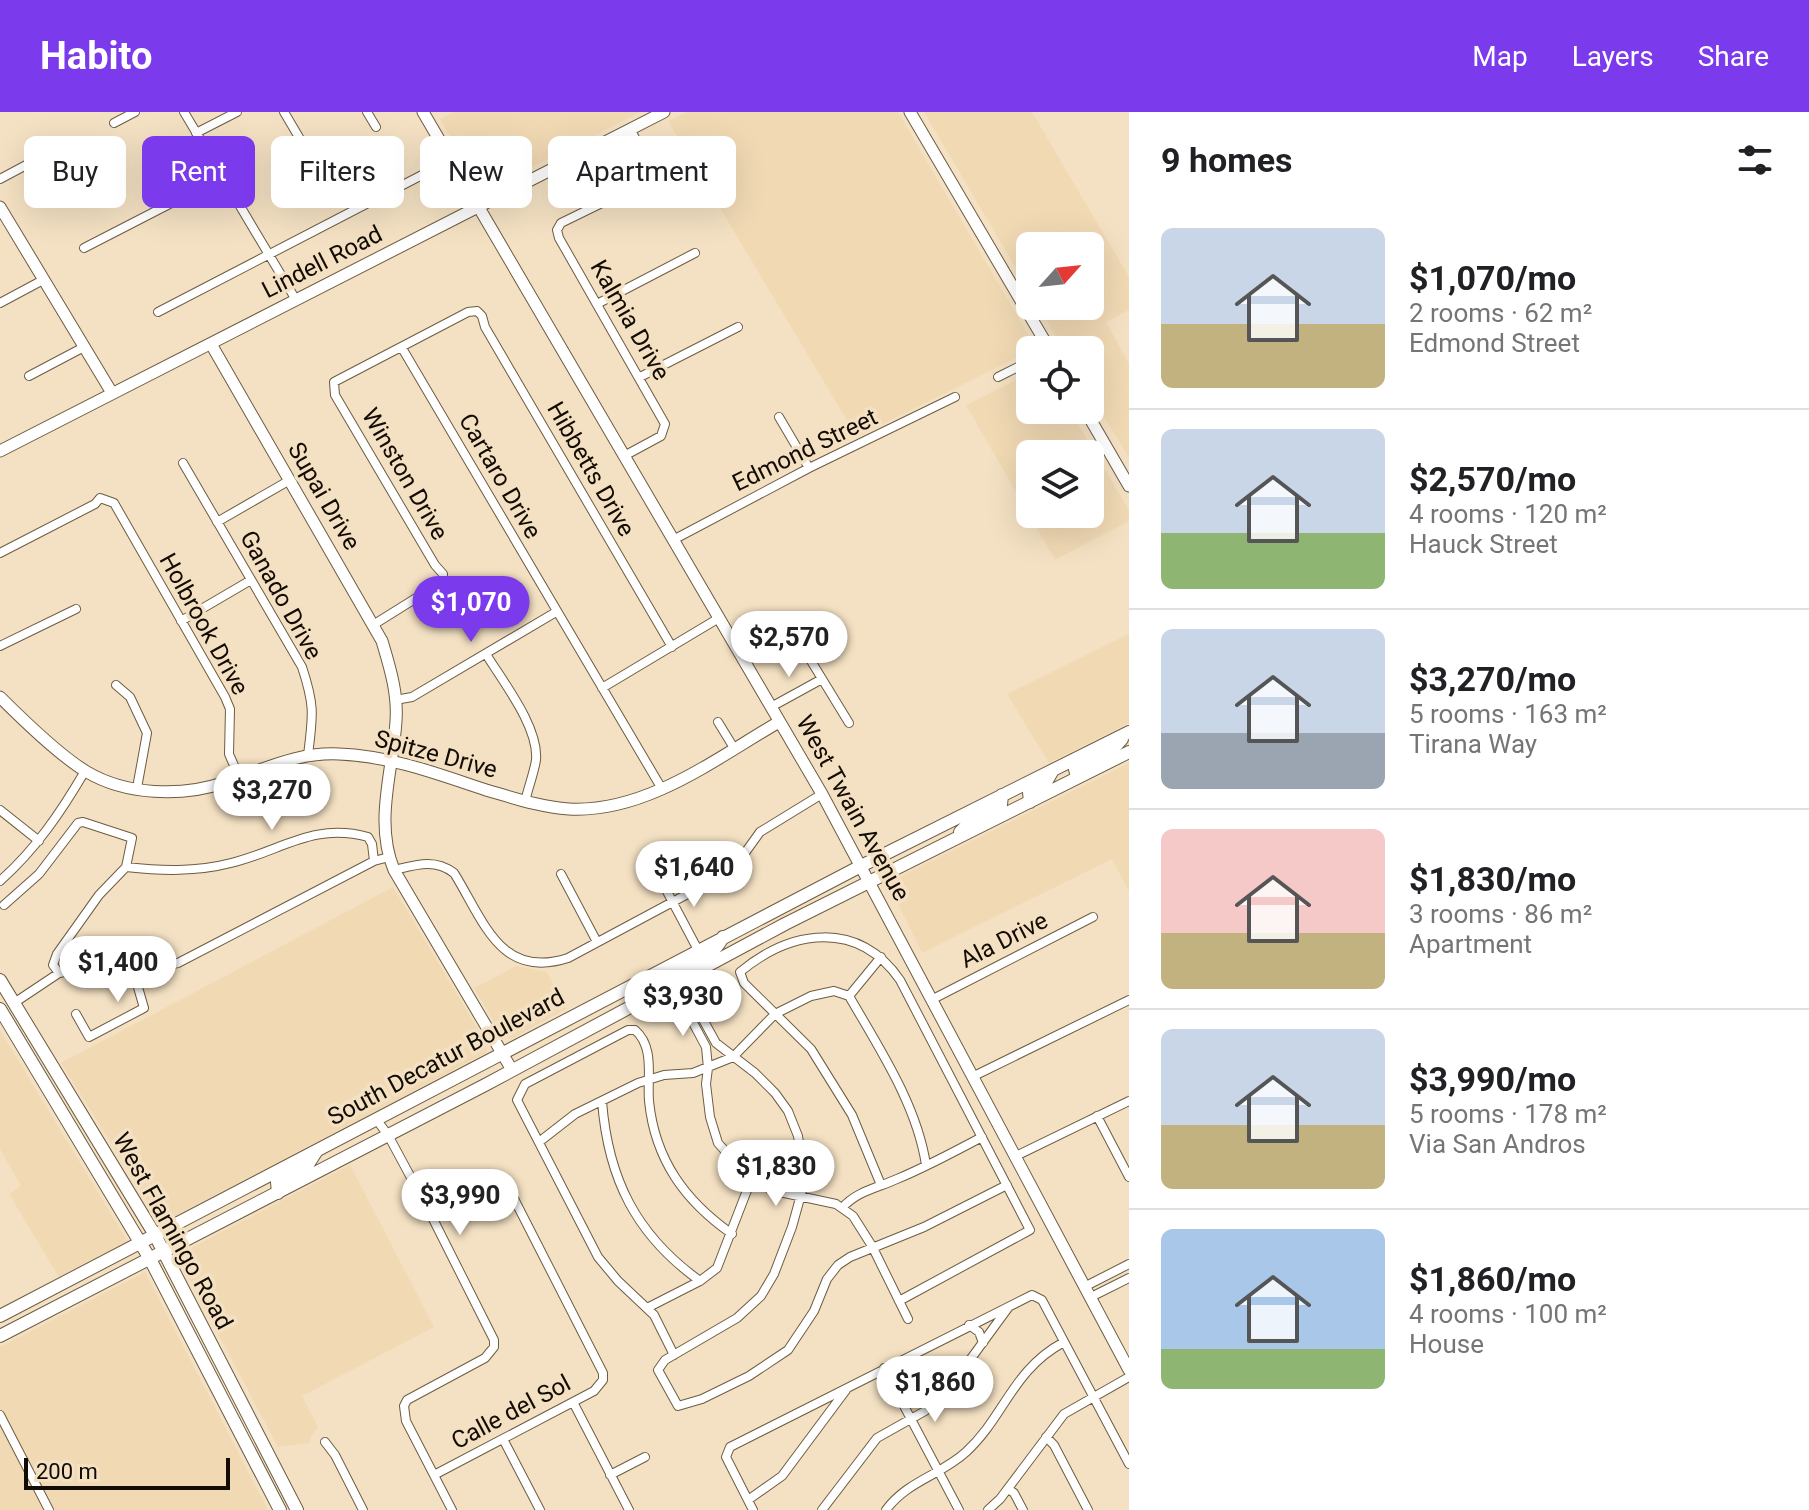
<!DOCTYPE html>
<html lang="en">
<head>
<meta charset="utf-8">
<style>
	:root { --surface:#fff; --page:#f6f6f6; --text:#202124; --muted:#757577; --line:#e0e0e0; --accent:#7c3aed }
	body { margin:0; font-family:Roboto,sans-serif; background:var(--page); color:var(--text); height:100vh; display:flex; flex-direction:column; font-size:30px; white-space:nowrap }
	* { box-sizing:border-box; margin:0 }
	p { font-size:26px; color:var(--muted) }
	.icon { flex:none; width:44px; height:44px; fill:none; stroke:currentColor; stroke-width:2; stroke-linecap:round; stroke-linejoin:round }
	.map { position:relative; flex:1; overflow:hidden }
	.details { display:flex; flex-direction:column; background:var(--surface); width:680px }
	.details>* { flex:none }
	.hud { position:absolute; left:24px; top:24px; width:760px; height:72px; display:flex; gap:16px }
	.needle { width:52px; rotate:63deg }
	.tools { position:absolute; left:1016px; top:120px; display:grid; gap:16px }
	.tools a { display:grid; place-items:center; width:88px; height:88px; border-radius:12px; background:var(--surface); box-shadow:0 8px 32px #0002; font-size:40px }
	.scale { position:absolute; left:24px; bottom:20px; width:206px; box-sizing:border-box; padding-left:8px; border:4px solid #130c04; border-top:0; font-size:22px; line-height:28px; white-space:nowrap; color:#130c04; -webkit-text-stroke:6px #f4e1c3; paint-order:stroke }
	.price { position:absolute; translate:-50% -68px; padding:0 18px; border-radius:28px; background:#fff; color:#222; font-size:26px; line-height:52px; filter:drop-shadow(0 2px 4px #0008) }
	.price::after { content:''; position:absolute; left:50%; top:48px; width:24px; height:18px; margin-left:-12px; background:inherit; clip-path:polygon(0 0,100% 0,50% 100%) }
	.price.active { background:var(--accent); color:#fff }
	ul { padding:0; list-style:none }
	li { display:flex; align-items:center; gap:24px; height:200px; padding:0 32px }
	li+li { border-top:2px solid var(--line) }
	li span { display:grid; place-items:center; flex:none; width:224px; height:160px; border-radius:12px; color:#555 }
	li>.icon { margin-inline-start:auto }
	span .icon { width:96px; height:96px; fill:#fffc; stroke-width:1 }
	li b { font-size:34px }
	h2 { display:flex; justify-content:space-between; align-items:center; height:96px; padding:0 32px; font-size:34px }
	.tag { padding:0 28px; border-radius:12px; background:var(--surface); box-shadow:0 8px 32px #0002; font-size:28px; line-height:72px }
	.tag.active { background:var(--accent); color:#fff }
	header { display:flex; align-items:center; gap:48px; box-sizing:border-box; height:112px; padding:0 40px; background:var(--accent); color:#fff }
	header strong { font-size:38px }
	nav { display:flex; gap:44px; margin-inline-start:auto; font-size:28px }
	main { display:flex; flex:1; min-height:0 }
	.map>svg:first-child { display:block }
</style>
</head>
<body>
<header>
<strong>Habito</strong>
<nav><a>Map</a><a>Layers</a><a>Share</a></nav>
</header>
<main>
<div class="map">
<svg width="1129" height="1398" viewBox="0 0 1129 1398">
	<rect width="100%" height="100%" fill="#f4e1c3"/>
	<path fill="#f1d9b4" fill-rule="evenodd" d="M454,0H641L483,80L440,7Z
		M687,0H898L1036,236L857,325L668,9Z
		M924,0H1032L1129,165V198L1106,210L1129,252V346L1090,282V238H1064L1038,194H1090V134H1030V180Z
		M1030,261V298H1067L1072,302L1129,398V409L1055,448L966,293ZM1030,342H1090V402H1030Z
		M1129,522V611L1049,651L1007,582Z
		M1129,651V780L1112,747L922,841L890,776L893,768Z
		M393,775L485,929L487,937L486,941L167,1108H159L61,951Z
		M516,854L547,860L566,897L511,927L502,923L474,876Z
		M0,918L128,1130L59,1165L9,1082L21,1074L0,1037Z
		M350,1053L434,1215L302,1284L318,1315L311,1325L310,1331L278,1335L180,1150L183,1142L189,1137Z
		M145,1160L268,1398H0V1235Z"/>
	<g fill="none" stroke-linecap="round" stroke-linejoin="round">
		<g stroke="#6d5c42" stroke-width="10">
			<path id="street" d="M184,0L296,188
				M284,0L313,49
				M367,0L376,15
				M114,11L135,0
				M196,21L237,0
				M0,67L45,43
				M84,136L222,65
				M0,191L43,168
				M597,192L695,141
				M158,200L451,48
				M402,236L662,677
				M29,264L84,235
				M640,265L738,215
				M998,265L1030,249
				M779,305L809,356
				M624,344L661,324L665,312L559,126L557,118L561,111L647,69L653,62L654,54L647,48L630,17
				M183,351L302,555C315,594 313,603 308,643
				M217,410L290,368
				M673,428L809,356L955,285
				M0,441L95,392L100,386L114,391L225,585L230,597L229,642L239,665
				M181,509L251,468
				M373,513L429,478C439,476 444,473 443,462L435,453L335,283L334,270L468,200L477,199L482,204L485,215L672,535
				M794,521L849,611
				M0,534L76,497
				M486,542C503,570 539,615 536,648C534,661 528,676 525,690
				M116,573L130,585L147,621L137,676
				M602,576L719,506
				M395,588L412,585L556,500
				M771,595L822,567
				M718,610L734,636
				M0,698L39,729
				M126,755C162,759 196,760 231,751C281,739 313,710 368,725L372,732L374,749
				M394,758C415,753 435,746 454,761C484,809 500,868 568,846L723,763L737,752L760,720L822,682
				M561,762L597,830
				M0,769C36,737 61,700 85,659
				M662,770L698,838
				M4,793L39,762L78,711L83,710L132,726L126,755L99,783L57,842L53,853L59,861
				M676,870L675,877L706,935L708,956L706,972L710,1005L718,1031L751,1068L775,1079L836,1092L853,1104L872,1134L908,1207
				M677,870L684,873L716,931L755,961L775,981L788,999L798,1024L805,1068L792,1115L774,1162L761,1184L737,1206L665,1248L658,1258L678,1294L702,1287L749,1264L788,1238L814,1199L827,1167L838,1153L850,1145L924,1115L1007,1073
				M849,884L881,845
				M933,887L1093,805
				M14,891L59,861L101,854L154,857L178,851L374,749L389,745
				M76,902L89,925L144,896L133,858
				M974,964L1129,888
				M602,989C608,1067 636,1123 700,1169
				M1097,1004L1129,1065
				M376,1007L388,1023L429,1099L494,1228V1235L485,1246L407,1288L404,1294L406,1309L452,1398
				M539,1030L575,1002L638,971L664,963L693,961L733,945L775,902L811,884L834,879L849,884C879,936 917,993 926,1053
				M1016,1044L1129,989
				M881,1073L852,1003L811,937L744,871L740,860C792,817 858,808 900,868L1030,1118L899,1189
				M842,1096C857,1079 877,1076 897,1067C926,1055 954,1040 982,1025
				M429,1099L490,1067H499L506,1071L603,1261V1268L594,1279L434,1363
				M1086,1174L1129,1152
				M1091,1185L1129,1166
				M647,1196L700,1169L717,1156L751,1068
				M969,1213L979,1220L983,1231
				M674,1243L654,1203L618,1169L598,1145L517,988L525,972L628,918H635C655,935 647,966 649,989C655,1048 685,1089 732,1122
				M884,1256L959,1398
				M573,1290L629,1398
				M0,1303L49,1398
				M1046,1325L1054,1333L1088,1398
				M503,1327L540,1398
				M325,1330L335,1343L363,1398
				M610,1363L645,1345
				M1008,1377L1014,1381L1023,1398
				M748,1388L782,1364L846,1278
				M753,1398L726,1345L730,1335L1032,1183L1042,1188L1129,1352
				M822,1398L877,1326L925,1299L945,1282L1008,1196
				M886,1398C907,1369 941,1363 966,1340C1005,1304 1012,1258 1064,1230
				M988,1398L1000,1387L1064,1302L1129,1265"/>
		</g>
		<g stroke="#6d5c42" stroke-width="13">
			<path id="secondary" d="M423,0L822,682L1129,1258
				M910,0L1050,238
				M0,95L112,281
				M211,232L382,529C390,556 398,581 396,609C393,659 374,709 394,758L512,958
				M1085,298L1129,374
				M0,339L664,0
				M0,585C23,608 60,644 87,660C126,683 181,685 223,671C263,658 296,640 339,642C391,644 438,662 486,678C514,686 540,695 569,697C646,701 715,647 779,610"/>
		</g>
		<g stroke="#6d5c42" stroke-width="14">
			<path id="primary" d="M1077,666L1075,657L1113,637L1122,627
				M1030,690L1029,680L1045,672L1053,658
				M960,720L973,707L1001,693L1002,683
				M0,868L155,1123L297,1398
				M676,869V863C693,845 711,849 723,825
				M0,897L150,1147L280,1398
				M278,1081L277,1070L307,1054L316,1040
				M0,1204L861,754L1129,620
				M0,1224L485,973L785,812L1129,640"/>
		</g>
		<use href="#street" stroke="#fff" stroke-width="8"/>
		<use href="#secondary" stroke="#fff" stroke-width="11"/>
		<use href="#primary" stroke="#fff" stroke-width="12"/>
	</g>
	<g text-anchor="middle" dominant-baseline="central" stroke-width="7" stroke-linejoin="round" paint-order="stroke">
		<g font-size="24" fill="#130c04" stroke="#f4e1c3">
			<text transform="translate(322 150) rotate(-27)">Lindell Road</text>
			<text transform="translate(630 208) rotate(60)">Kalmia Drive</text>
			<text transform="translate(805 338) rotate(-26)">Edmond Street</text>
			<text transform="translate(591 357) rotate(60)">Hibbetts Drive</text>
			<text transform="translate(405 362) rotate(60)">Winston Drive</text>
			<text transform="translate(500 364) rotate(60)">Cartaro Drive</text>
			<text transform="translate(324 384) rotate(60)">Supai Drive</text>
			<text transform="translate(281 483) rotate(61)">Ganado Drive</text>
			<text transform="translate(204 512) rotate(61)">Holbrook Drive</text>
			<text transform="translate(436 642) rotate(15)">Spitze Drive</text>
			<text transform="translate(853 696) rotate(61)">West Twain Avenue</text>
			<text transform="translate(1004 828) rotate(-27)">Ala Drive</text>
			<text transform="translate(446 945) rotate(-28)">South Decatur Boulevard</text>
			<text transform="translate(173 1119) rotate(61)">West Flamingo Road</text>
			<text transform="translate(511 1300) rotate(-28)">Calle del Sol</text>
		</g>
	</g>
</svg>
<div class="tools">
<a><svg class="needle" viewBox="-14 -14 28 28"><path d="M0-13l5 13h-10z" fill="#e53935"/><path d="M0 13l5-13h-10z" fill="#757577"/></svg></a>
<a><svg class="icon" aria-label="locate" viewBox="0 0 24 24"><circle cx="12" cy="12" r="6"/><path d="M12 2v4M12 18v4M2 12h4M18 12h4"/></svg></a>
<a><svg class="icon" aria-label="layers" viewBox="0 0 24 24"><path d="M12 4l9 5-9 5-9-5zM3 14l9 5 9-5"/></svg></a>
</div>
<div class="scale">200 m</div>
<b class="price active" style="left:471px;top:532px">$1,070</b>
<b class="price" style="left:789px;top:567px">$2,570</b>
<b class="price" style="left:272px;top:720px">$3,270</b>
<b class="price" style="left:694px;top:797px">$1,640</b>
<b class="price" style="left:118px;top:892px">$1,400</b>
<b class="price" style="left:683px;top:926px">$3,930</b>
<b class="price" style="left:776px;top:1096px">$1,830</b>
<b class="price" style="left:460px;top:1125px">$3,990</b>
<b class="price" style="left:935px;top:1312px">$1,860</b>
<div class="hud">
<a class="tag">Buy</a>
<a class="tag active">Rent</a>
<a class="tag">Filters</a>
<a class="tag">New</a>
<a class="tag">Apartment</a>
</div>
</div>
<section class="details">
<h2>9 homes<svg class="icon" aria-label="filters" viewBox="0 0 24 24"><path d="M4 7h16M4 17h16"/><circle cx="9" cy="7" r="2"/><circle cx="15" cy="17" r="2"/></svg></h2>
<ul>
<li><span style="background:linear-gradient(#c9d6e8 60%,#c2b280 0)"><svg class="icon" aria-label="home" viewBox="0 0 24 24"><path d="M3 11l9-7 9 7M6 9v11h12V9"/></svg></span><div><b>$1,070/mo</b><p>2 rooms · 62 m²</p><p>Edmond Street</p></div></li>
<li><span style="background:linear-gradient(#c9d6e8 65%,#8fb573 0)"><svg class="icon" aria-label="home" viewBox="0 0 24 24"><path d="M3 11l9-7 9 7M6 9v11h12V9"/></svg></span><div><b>$2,570/mo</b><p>4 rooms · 120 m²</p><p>Hauck Street</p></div></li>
<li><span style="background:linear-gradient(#c9d6e8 65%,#9aa5b1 0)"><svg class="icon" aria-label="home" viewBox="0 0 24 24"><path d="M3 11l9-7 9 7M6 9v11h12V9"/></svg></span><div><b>$3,270/mo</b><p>5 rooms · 163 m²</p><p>Tirana Way</p></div></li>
<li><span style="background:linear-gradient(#f6c9c9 65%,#c2b280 0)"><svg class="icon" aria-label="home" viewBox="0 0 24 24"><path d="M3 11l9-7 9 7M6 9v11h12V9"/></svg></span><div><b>$1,830/mo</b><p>3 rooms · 86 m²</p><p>Apartment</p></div></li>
<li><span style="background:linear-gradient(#c9d6e8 60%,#c2b280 0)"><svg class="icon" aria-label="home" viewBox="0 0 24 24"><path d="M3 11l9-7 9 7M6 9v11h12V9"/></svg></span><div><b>$3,990/mo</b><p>5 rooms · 178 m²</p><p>Via San Andros</p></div></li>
<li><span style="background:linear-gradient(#a9c7e8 75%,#8fb573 0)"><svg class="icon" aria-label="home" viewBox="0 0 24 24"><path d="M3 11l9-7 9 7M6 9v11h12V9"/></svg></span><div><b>$1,860/mo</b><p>4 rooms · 100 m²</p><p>House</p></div></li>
</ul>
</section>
</main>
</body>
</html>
